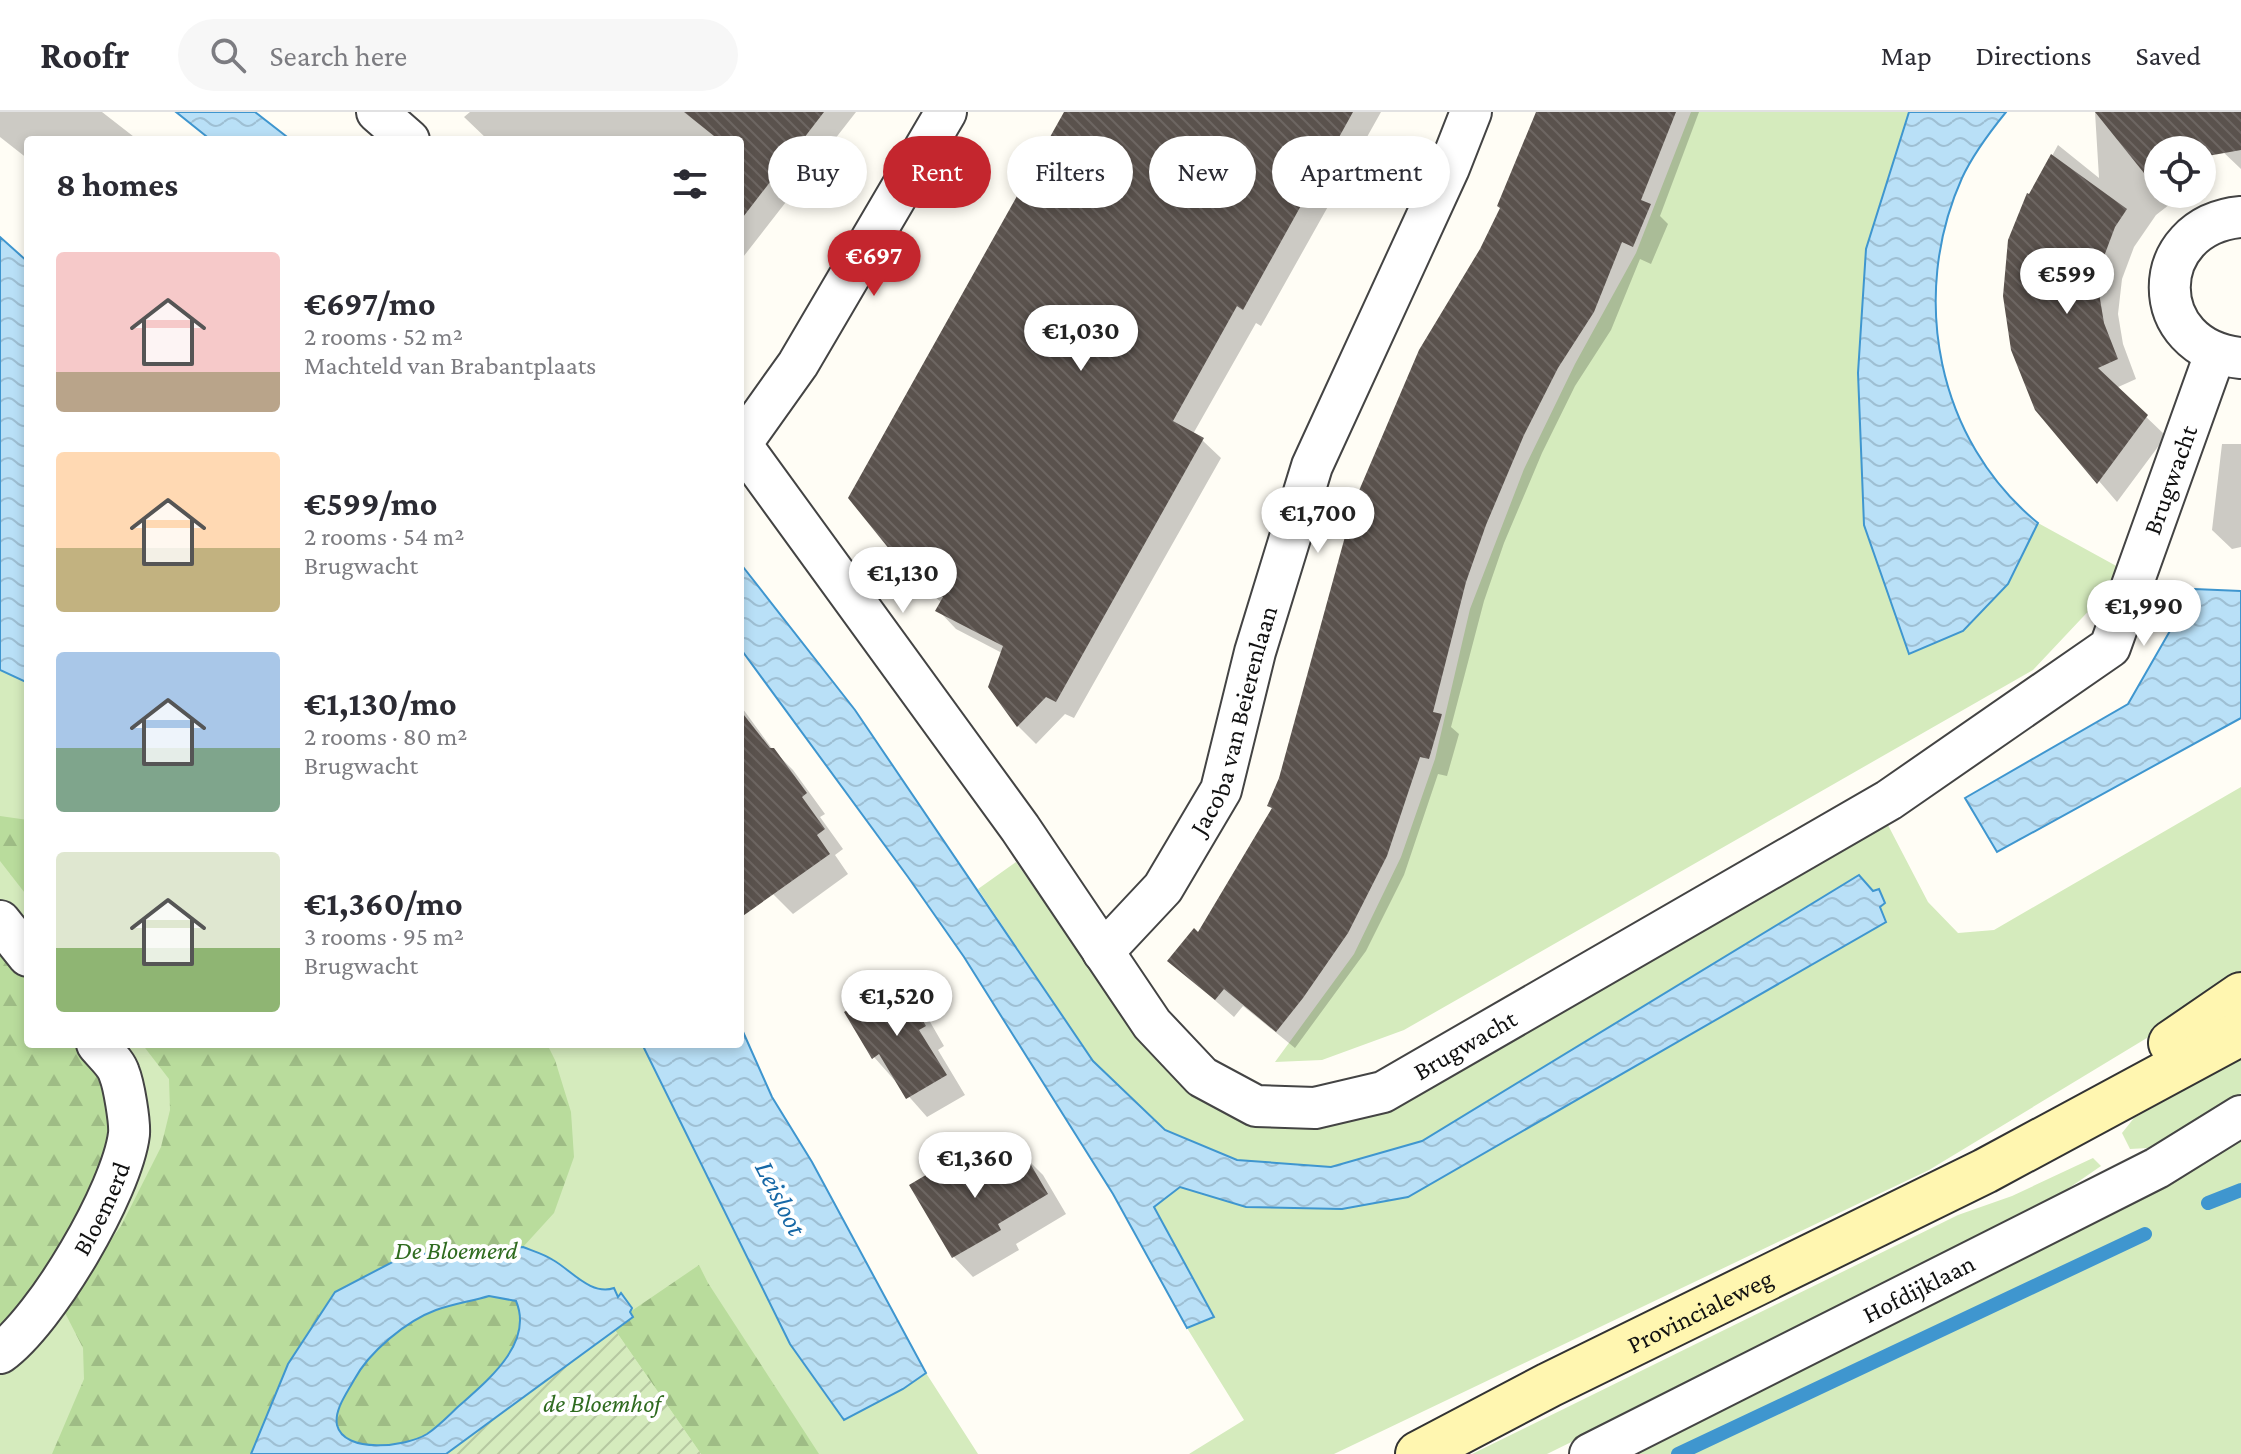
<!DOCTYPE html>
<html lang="en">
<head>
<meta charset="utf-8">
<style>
	:root { --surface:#fff; --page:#f7f7f7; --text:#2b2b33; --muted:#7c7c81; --line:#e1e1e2; --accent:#c4262e }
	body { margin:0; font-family:"Crimson Pro",serif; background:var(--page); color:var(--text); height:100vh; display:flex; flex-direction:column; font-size:30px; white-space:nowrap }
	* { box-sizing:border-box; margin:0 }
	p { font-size:26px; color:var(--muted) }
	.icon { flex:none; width:44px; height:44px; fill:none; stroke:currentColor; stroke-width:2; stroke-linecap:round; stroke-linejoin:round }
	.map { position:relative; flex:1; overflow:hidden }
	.drawer { position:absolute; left:24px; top:24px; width:720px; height:912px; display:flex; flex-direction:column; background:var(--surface); border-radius:8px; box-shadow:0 4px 12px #0003 }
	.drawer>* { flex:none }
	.banner { position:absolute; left:768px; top:24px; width:760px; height:72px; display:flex; gap:16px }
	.buttons { position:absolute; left:2144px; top:24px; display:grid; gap:16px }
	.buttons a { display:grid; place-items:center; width:72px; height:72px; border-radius:50%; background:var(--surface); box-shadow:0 4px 12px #0003; font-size:40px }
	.price { position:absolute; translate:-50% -68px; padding:0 18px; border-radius:28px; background:#fff; color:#222; font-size:26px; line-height:52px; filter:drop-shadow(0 2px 4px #0008) }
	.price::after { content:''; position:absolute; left:50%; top:48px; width:24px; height:18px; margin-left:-12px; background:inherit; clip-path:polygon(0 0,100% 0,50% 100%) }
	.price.active { background:var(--accent); color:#fff }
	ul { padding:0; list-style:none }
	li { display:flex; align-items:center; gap:24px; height:200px; padding:0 32px }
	li span { display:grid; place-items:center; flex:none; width:224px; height:160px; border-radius:8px; color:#555 }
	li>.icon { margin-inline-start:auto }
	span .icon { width:96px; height:96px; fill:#fffc; stroke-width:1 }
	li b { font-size:34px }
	h2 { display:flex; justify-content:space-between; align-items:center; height:96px; padding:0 32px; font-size:34px }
	.pill { padding:0 28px; border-radius:36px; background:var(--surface); box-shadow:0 4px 12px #0003; font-size:28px; line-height:72px }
	.pill.active { background:var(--accent); color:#fff }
	header { display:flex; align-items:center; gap:48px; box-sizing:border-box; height:112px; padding:0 40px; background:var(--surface); border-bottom:2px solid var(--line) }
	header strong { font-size:38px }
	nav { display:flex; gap:44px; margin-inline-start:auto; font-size:28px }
	.search { width:560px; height:72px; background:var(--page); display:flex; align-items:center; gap:20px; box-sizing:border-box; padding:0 28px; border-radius:44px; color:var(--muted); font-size:30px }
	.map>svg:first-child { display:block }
</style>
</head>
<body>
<header>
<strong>Roofr</strong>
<div class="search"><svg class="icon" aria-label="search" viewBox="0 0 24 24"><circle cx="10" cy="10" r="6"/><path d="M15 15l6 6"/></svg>Search here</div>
<nav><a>Map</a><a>Directions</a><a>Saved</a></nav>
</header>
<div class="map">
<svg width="2241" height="1342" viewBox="0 0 2241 1342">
	<defs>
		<pattern id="forest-firs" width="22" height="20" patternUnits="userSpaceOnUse" patternTransform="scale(2)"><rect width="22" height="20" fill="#b9dc9c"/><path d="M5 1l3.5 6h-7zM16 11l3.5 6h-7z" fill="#9ebc85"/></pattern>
		<pattern id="garden-furrows" width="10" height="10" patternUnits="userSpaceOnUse" patternTransform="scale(2)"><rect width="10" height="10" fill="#d5ebbd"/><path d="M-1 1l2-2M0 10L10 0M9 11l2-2" fill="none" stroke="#b6c8a1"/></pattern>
		<pattern id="water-waves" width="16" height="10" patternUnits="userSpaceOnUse" patternTransform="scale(2)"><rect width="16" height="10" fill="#b9e0f7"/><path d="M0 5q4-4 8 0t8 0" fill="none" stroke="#9ebfd3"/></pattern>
		<pattern id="building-back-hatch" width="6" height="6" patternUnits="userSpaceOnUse" patternTransform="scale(2)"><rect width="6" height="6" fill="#5a524d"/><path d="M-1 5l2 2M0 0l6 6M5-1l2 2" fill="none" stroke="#6d6662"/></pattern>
	</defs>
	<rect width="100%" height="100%" fill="#fffdf5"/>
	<path fill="#d5ebbd" d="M1691,0H1909L1866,137L1858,261L1864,413L2008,472L2038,411L2120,456L2097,490L2033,558L1404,918L1322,948L1275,950L1354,842L1401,745L1435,647L1470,497L1524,357L1575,252L1636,141Z
		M0,558L28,571V932H642L790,1232L843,1308L903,1277L926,1261L978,1342H0Z
		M2241,675V869L1929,1058L1334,1342H1189L1244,1308L1187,1216L1214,1204L1154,1094L1180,1075L1246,1095L1342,1097L1886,810L1880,795L1878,777L1874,779L1859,763L1422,1029L1331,1055L1237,1048L1165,1018L1093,949L978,777L1016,750L1132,916L1174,961L1357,997L1877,692L1928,790L1958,821L1994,818Z
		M2241,946V981L2148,1036L2130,1037L2122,1021L2134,1006Z
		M2241,1020V1342H1623Z
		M2093,1046L2101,1054L2024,1107L1547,1342H1472L1958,1103L2012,1084Z"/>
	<path fill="url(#forest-firs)" d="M0,704L28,708V785L0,749Z
		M0,818L28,854V932H89L131,1026L28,1189L0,1213Z
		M142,932H547L555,948L571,1000L574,1045L554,1101L523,1135L406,1143L288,1252L251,1342H52L84,1267L83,1236L62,1195L121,1114L161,1035L170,998L169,967Z
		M699,1153L708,1171L819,1342H701L615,1218L633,1205L630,1200Z
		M489,1184L516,1189C534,1232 489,1268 460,1294C449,1303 439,1315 427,1322C406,1335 344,1342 337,1313C334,1298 347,1281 354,1268C369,1240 406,1209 436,1198C453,1192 472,1189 489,1184Z"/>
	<path fill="url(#garden-furrows)" d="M615,1218L701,1342H446Z"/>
	<path fill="url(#water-waves)" stroke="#3f96cf" stroke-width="2" fill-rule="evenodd" d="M176,0H255L291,28H211Z
		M1909,0H2006C1989,21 1973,42 1962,66C1909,184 1937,329 2038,411L2008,472L1963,519L1909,542L1864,413L1858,261L1866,137Z
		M0,125L28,150V571L0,558Z
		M740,451L855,598L1093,949L1165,1018L1237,1048L1331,1055L1422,1029L1859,763L1873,779L1879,777L1885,791L1880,795L1886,810L1408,1085L1342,1097L1246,1095L1180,1075L1154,1095L1214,1205L1187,1216L1113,1082L964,845L908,765L740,536Z
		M2194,477L2241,479V606L1997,740L1965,686L2128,592Z
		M740,913L772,985L812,1050L926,1261L903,1277L844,1308L790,1232L642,932H740Z
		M523,1135C533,1139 544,1142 553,1148C571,1158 591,1184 614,1176L618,1185L621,1181L632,1196L630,1200L633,1205L446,1342H251L288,1252L335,1180L406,1143ZM489,1184L516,1189C534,1231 488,1268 460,1293C449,1303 439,1314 427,1322C406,1335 344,1342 337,1313C334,1298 347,1281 354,1268C369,1240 406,1209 436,1198C453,1192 472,1189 489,1184Z"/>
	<path fill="#0003" d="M0,0H102L138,28H28V47L0,25Z
		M470,0H856L740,149V28H488L464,5Z
		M1066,0H1381L1261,214L1256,211L1193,322L1202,328L1221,346L1074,606L1065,602L1036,632L1018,614L1002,541L956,517L938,498L942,491L916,468Z
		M1540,0H1699L1660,104L1668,112L1651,152L1640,147L1611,218L1575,274L1542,341L1504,431L1484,489L1451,615L1459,622L1447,664L1438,662L1404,763L1366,839L1295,936L1243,894L1234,905L1170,849L1199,823L1273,698L1270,694L1481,138L1502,97Z
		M2095,0H2169L2187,38H2158V82H2183L2156,103L2134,135L2122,167L2118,202L2123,232L2136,267L2116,276L2166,324L2117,390L2037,297L2030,84L2058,33L2099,66Z
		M2213,0H2241V57L2220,37Z
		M2222,332H2241V435L2232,437L2212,418Z
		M740,593L773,638L793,658L825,702L820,705L843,737L835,743L848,762L793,802L773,782L740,735Z
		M898,870L918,889L944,934L938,938L965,983L927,1005L874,945Z
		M1024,1044L1043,1063L1066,1102L1016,1132L1019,1138L973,1165L954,1145L911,1074L957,1047L979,1070Z"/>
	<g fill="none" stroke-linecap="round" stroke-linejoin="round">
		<path stroke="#3f96cf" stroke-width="14" d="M2208,1091L2241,1078
			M1678,1342L2145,1122"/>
	</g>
	<path fill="url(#building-back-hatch)" d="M684,0H824L740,109V28H719Z
		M1064,0H1353L1243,198L1237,194L1173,309L1204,326L1056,590L1046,585L1017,615L988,575L1003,534L935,499L943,485L915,469L848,386Z
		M1536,0H1676L1641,88L1651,92L1633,135L1622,130L1594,200L1558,256L1524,323L1486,413L1466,470L1433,600L1442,602L1429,647L1420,645L1387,744L1348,821L1303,886L1276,920L1224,877L1215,888L1167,849L1194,816L1198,820L1272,696L1267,694L1279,666L1355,388L1419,238L1480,137L1500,96L1497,94Z
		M2095,0H2241V38L2202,45V38H2158V67L2152,71Z
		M2051,42L2127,97L2115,115L2103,147L2099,181L2104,211L2118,247L2098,256L2148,303L2097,372L2035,298L2011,238L2003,184L2008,128L2027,81L2029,82Z
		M740,598L770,636H774L807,681L802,685L825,717L817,723L830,742L740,806Z
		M899,867L926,914L919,918L947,963L906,987L879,942L872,947L844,900Z
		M1024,1041L1048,1082L998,1112L1001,1118L952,1146L909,1073L958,1044L973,1071Z"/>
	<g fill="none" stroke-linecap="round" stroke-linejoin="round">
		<g stroke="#444" stroke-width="44">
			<g id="minor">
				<path d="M377,0L409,28"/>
				<path d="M2241,105C2146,114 2146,237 2241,246"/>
				<path id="s1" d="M740,331L1020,716L1152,912L1202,965L1256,994L1315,996L1383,980L1889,688L2110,535L2215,242"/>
				<path d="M741,332L798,252L946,0"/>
				<path d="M0,809L28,844"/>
				<path id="s2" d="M1103,840L1163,776L1221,678L1255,540L1312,354L1449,56L1471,0"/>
				<path id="s3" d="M0,1241C46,1208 122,1079 129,1022C130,1010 124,973 119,961C116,951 104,941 97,932"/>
				<path id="s4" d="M1590,1342L2157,1056L2241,1004"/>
			</g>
		</g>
		<g stroke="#333" stroke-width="48">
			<g id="secondary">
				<path d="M2171,931L2241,883"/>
				<path id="s5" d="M1418,1342L1549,1273L1985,1059L2241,921"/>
			</g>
		</g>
		<use href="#minor" stroke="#fff" stroke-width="40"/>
		<use href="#secondary" stroke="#fff6b0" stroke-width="44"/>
	</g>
	<g text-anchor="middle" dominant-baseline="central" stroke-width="8" stroke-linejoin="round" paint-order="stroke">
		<g font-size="26" fill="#111" stroke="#fff">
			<text stroke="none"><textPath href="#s1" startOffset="2006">Brugwacht</textPath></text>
			<text stroke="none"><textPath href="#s2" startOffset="272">Jacoba van Beierenlaan</textPath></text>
			<text stroke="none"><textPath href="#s1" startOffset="1070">Brugwacht</textPath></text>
			<text stroke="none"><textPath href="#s3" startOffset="178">Bloemerd</textPath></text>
			<text stroke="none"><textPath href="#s4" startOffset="368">Hofdijklaan</textPath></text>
			<text stroke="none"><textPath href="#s5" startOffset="316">Provincialeweg</textPath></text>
		</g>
		<g font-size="26" font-style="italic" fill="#2f6b1f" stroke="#fff">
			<text x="456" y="1138">De Bloemerd</text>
			<text x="602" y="1291">de Bloemhof</text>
		</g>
		<g font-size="28" font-style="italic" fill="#1768a6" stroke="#fff">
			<text transform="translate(781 1086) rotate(63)">Leisloot</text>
		</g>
	</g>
</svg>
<div class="buttons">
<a><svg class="icon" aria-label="locate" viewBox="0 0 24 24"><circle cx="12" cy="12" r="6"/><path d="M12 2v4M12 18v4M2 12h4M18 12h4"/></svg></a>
</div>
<b class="price active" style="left:874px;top:186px">€697</b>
<b class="price" style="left:2067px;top:204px">€599</b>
<b class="price" style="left:1081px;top:261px">€1,030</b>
<b class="price" style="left:1318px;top:443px">€1,700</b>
<b class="price" style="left:903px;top:503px">€1,130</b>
<b class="price" style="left:2144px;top:536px">€1,990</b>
<b class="price" style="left:897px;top:926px">€1,520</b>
<b class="price" style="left:975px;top:1088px">€1,360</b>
<div class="banner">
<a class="pill">Buy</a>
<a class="pill active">Rent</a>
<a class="pill">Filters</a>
<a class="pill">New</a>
<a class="pill">Apartment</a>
</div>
<section class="drawer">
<h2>8 homes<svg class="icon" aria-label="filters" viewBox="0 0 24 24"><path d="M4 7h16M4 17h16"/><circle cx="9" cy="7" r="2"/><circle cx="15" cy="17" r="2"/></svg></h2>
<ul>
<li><span style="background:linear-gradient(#f6c9c9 75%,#b9a48a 0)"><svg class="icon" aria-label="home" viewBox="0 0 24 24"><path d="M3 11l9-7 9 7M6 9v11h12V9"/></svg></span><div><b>€697/mo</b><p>2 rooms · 52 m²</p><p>Machteld van Brabantplaats</p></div></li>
<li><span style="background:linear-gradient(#ffd9b3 60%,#c2b280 0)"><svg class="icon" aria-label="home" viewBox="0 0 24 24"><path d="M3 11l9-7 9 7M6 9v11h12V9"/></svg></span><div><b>€599/mo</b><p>2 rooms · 54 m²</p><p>Brugwacht</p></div></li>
<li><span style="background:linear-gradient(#a9c7e8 60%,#7fa58c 0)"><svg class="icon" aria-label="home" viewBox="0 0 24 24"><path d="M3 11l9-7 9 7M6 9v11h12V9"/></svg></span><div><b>€1,130/mo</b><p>2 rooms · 80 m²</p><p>Brugwacht</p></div></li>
<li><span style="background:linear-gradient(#dfe7d0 60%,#8fb573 0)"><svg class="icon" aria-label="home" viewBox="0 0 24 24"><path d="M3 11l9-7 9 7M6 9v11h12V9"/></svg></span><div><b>€1,360/mo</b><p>3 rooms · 95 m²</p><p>Brugwacht</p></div></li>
</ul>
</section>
</div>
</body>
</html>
